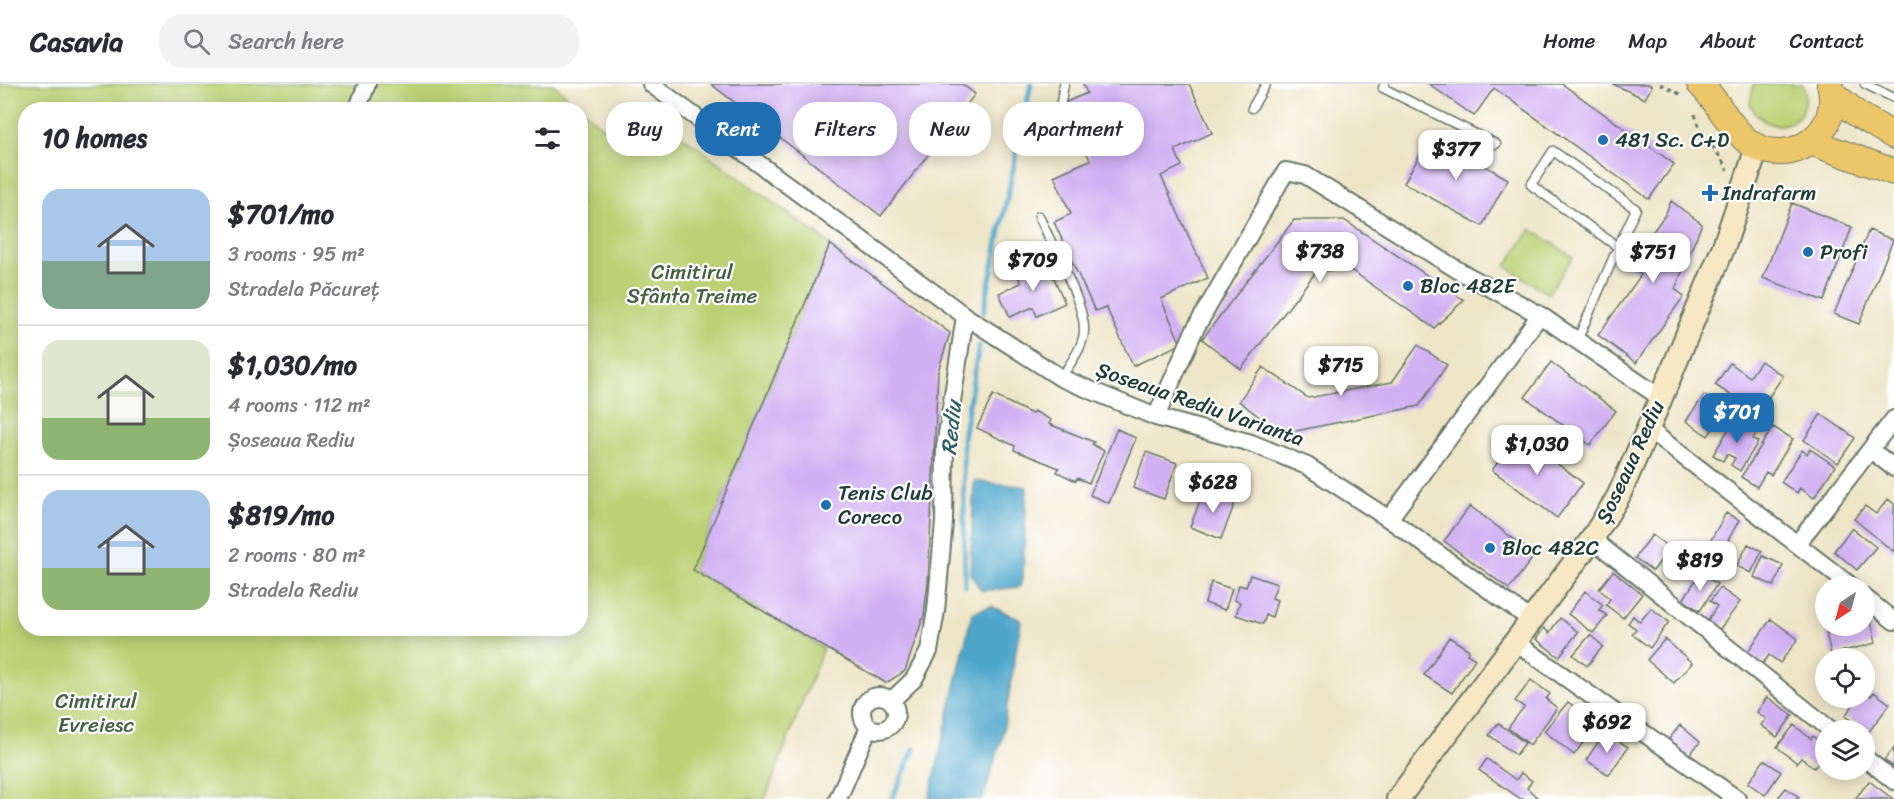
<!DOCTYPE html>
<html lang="en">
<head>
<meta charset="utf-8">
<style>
	:root { --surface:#fff; --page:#f2f2f3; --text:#2b2b33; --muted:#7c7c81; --line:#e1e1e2; --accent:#1f6fb2 }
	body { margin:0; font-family:Sriracha,sans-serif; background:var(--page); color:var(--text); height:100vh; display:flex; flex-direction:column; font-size:22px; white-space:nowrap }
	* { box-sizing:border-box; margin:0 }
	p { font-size:20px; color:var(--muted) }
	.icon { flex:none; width:33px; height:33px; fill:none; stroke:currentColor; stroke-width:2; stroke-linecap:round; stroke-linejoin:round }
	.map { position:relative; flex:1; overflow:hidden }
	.details { position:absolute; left:18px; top:18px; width:570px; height:534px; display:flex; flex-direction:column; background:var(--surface); border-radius:24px; box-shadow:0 3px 15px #0003 }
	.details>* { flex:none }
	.hud { position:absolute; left:606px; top:18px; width:570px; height:54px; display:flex; gap:12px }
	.needle { width:39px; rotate:216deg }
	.controls { position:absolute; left:1815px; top:492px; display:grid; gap:12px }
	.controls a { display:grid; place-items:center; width:60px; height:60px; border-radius:50%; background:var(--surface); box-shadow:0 3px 15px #0003; font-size:30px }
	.price { position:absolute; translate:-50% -51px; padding:0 14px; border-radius:12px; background:#fff; color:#222; font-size:20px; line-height:39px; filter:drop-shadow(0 2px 3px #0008) }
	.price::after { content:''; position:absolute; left:50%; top:36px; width:18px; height:14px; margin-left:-9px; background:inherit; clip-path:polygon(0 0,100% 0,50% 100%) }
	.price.on { background:var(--accent); color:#fff }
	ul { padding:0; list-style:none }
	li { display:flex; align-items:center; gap:18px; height:150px; padding:0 24px }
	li+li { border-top:2px solid var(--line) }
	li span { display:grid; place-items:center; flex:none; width:168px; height:120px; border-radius:18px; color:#555 }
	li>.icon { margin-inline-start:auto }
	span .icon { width:72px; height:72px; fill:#fffc; stroke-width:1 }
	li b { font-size:26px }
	h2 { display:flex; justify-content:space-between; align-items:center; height:72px; padding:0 24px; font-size:26px }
	.pill { padding:0 21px; border-radius:24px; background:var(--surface); box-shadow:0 3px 15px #0003; font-size:21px; line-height:54px }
	.pill.on { background:var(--accent); color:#fff }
	header { display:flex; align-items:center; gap:36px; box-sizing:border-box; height:84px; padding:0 30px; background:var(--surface); border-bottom:2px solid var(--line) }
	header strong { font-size:28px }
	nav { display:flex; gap:33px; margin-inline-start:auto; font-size:21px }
	.search { width:420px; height:54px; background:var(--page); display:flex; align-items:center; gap:15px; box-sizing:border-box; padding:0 21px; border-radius:24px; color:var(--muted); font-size:22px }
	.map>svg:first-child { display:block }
</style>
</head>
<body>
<header>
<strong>Casavia</strong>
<div class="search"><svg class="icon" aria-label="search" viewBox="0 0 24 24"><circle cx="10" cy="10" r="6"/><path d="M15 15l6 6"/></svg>Search here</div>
<nav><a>Home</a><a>Map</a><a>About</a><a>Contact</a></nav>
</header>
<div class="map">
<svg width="1894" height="715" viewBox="0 0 1894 715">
	<rect width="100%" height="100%" fill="#fff"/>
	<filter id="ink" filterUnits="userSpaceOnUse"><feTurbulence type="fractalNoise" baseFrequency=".0167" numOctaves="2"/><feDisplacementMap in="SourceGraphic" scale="12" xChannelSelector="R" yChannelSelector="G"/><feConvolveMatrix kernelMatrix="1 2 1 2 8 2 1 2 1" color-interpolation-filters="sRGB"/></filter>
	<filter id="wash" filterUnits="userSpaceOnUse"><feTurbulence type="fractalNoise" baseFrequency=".008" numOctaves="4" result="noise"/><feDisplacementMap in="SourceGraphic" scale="24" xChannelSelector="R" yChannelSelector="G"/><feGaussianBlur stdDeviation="1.35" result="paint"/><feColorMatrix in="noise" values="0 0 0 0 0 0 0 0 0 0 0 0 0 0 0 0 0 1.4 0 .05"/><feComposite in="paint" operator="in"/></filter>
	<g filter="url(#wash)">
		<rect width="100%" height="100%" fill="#eee5c7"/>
		<path fill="#bcd175" stroke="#6e8754" stroke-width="1.5" fill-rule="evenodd" d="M0,0H553L621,59L647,26L830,160L693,486L823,564L765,715H0ZM26,26H580V544H26Z
			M1753,0H1802C1819,37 1768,60 1750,20Z
			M1531,145L1573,173L1548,210L1506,182Z"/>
		<path fill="#4da6ca" stroke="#36727f" stroke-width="1.5" d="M974,397L1027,403L1023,491L1020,503L982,507L970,490Z
			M991,522L1021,536L1002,654L983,715H929L972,529Z"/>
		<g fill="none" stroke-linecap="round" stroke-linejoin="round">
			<path stroke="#4da6ca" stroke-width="5" d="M983,229L1031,0
				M965,502L963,354L979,262
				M892,715L914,665"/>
		</g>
		<g id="blocks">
			<path fill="#d0aff3" d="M711,0H962L975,10L881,132Z
				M1083,0H1189L1212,49L1175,66L1182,82L1161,92L1208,194L1161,215L1181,260L1133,282L1106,223L1095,227L1054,138L1071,130L1054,92L1090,76L1064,19L1087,9Z
				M1429,0H1562L1674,80L1649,115L1494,4L1474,32Z
				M1613,0H1648L1652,2L1645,15Z
				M1431,51L1508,95L1482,142L1404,99Z
				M1671,117L1702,140L1675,205L1684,212L1636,279L1598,251L1641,191L1628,181L1665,131Z
				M1792,119L1852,143L1824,217L1763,194Z
				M1294,136H1344L1464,216L1434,244L1348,184L1316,188L1241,285L1202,255Z
				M1869,146L1893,156L1859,240L1834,230Z
				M830,160L950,249L938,287L928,498L924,531L905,587L886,599L693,486Z
				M1046,176L1065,219L1037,232L1033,223L1010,233L999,209L1021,199L1017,189Z
				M1418,261L1447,281L1419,322L1281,350L1239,317L1263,283L1308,314L1392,298Z
				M1761,277L1783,292L1758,329L1715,301L1730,279L1750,293Z
				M1551,278L1616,327L1590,361L1525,313Z
				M993,311L1032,330L1034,327L1051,336L1049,340L1094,358L1092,360L1104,367L1089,399L1077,394L1076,397L1057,388L1059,384L1014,366L1015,362L977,344Z
				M1704,311L1726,326L1708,352L1686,337Z
				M1821,330L1855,354L1838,379L1804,356Z
				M1735,334L1757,347L1753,355L1758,358L1740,387L1731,381L1735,374L1727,370L1723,377L1713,371Z
				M1773,343L1793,355L1771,391L1766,388L1757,403L1741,393Z
				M1117,345L1136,354L1109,419L1090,411Z
				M1518,351L1583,399L1557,434L1492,386Z
				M1810,365L1835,382L1814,414L1800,404L1797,409L1781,398L1802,366L1807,370Z
				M1146,368L1177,379L1164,415L1133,404Z
				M1205,404L1236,416L1221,455L1190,443Z
				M1888,415L1894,420V468L1854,435L1865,422L1876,430Z
				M1470,422L1535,471L1509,505L1444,457Z
				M1726,429L1739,436L1720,471L1707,463Z
				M1852,444L1876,463L1857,486L1834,467Z
				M1652,451L1670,464L1653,487L1635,474Z
				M1748,460L1762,467L1751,489L1737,482Z
				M1763,472L1783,481L1774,502L1754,493Z
				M1613,487L1642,510L1623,534L1606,521L1610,515L1599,505Z
				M1700,489L1717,500L1700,527L1683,516Z
				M1250,491L1277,500L1272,514L1277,516L1272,533L1266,531L1263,540L1236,531L1240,518L1234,516L1239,501L1246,503Z
				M1211,498L1232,505L1225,526L1205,519Z
				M1720,504L1740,518L1717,549L1705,540L1717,522L1710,517Z
				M1585,507L1603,521L1599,526L1607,532L1593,549L1568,530Z
				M1651,524L1669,538L1650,564L1632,550L1636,545L1628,539L1633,532L1640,538Z
				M1560,534L1578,548L1559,573L1536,555L1544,544L1549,549Z
				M1771,535L1798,555L1780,579L1769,571L1761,582L1746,570Z
				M1871,538L1876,559L1831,570L1826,549Z
				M1590,551L1603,562L1587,582L1573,571Z
				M1449,553L1469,566L1467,570L1475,575L1452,609L1424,591Z
				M1665,555L1692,579L1674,599L1647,576Z
				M1531,596L1550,610L1546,615L1557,624L1530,661L1508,644L1524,623L1515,617Z
				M1864,607L1871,612L1874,608L1890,620L1868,649L1845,632L1854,620L1851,618L1854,614H1864Z
				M1767,613L1793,631L1777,653L1761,641L1766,635L1757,628Z
				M1833,614H1849L1843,621Z
				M1568,618L1592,637L1578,655L1583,659L1574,671L1544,647Z
				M1498,639L1525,659L1516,671L1489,651Z
				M1680,641L1700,658L1686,675L1666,659Z
				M1794,641L1811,655L1813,652L1826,661V669L1814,684L1801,674L1797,679L1777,663Z
				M1605,648L1628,663L1609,691L1586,676Z
				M1894,664V683L1884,676Z
				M1487,675L1516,696L1521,689L1532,697L1527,704L1539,715H1521L1479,686Z
				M1764,676L1781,688L1765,711L1748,699Z
				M1869,697L1893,715H1855Z
				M1786,704L1799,713L1798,715H1777Z"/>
		</g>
	</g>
	<g filter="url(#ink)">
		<use href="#blocks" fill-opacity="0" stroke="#677867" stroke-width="1.5"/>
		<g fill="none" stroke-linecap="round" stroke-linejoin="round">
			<g stroke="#677867" stroke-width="11">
				<path id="lane" d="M1385,0L1383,4L1496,60
					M1865,0L1894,14
					M1252,24L1266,0
					M1058,36L1064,0
					M1039,132C1051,160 1083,216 1084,244C1085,262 1070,279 1061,294
					M1577,257L1618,163L1531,101L1553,67L1636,125L1618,163"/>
			</g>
			<g stroke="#677867" stroke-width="20">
				<path id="street" d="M651,0L965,232L1061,294L1156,333L1251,359L1307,382L1389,435L1530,535
					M357,26L367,0
					M1156,333L1194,247L1286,87L1305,91L1461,188L1540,231
					M1648,345L1851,502
					M1871,366L1894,384
					M1389,435L1540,231L1661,314
					M1592,455L1831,646
					M1797,460L1894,335
					M1864,513L1894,537
					M1514,557L1737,715
					M862 629a17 17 0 1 1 34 0a17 17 0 1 1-34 0Z
					M891,617L914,595L929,567L936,527L944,438L945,363L965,232
					M1864,673L1894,697
					M838,715L869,643"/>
			</g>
			<g stroke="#677867" stroke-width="26">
				<path id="secondary" d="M1398,715L1592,455L1618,413L1648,345L1724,162L1757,64"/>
			</g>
			<g stroke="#677867" stroke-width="28">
				<path id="primary" d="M1700,0C1727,26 1738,69 1781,68C1795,68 1808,61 1818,51C1831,37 1835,18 1830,0
					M1832,9L1857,30L1894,52
					M1811,58L1894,88"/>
			</g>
			<path stroke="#677867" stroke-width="3" stroke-dasharray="4.5 4.5" stroke-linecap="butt" d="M1660,0L1682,11
				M1695,30C1701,54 1719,66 1727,86"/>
			<use href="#lane" stroke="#fff" stroke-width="8"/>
			<use href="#street" stroke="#fff" stroke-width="16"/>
			<use href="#secondary" stroke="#f7e8c3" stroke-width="22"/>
			<use href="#primary" stroke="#ecc669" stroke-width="26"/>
		</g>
	</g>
	<g fill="#1f6fb2" stroke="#fff" stroke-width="2">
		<circle cx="1603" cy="56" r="6"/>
		<path d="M1707 100h6v6h6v6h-6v6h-6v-6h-6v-6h6z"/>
		<circle cx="1808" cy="168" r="6"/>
		<circle cx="1408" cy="202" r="6"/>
		<circle cx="826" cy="421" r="6"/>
		<circle cx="1490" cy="464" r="6"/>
	</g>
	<g text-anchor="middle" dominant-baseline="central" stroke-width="4.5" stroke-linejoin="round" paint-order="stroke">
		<g font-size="21" fill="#1f3d34" stroke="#fff" text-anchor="start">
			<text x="1615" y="56">481 Sc. C+D</text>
			<text x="1722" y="109">Indrafarm</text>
			<text x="1820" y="168">Profi</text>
			<text x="1420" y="202">Bloc 482E</text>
			<text x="838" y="409">Tenis Club<tspan x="838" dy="24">Coreco</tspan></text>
			<text x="1502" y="464">Bloc 482C</text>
		</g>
		<g font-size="21" fill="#466244" stroke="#fff">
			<text x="692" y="188">Cimitirul<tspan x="692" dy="24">Sfânta Treime</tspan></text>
			<text x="96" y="617">Cimitirul<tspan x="96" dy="24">Evreiesc</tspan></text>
		</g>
		<g font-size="21" fill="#1f3d34" stroke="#fff">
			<text transform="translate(1200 320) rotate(19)">Șoseaua Rediu Varianta</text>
			<text transform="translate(1630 378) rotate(-65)">Șoseaua Rediu</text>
		</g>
		<g font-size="22" font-style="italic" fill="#2f6268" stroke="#fff">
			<text transform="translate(951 344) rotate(-84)">Rediu</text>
		</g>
	</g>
</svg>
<div class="controls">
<a><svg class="needle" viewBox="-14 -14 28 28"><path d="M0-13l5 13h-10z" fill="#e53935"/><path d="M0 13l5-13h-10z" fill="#7c7c81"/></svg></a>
<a><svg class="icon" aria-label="locate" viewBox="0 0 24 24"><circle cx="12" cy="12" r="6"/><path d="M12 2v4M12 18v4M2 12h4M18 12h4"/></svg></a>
<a><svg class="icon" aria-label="layers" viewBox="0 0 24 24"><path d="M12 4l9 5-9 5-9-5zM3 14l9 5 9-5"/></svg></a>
</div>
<b class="price" style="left:1456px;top:97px">$377</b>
<b class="price" style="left:1320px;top:199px">$738</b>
<b class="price" style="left:1653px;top:200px">$751</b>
<b class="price" style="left:1033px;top:208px">$709</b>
<b class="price" style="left:1341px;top:313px">$715</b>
<b class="price on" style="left:1737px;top:360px">$701</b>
<b class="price" style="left:1537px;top:392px">$1,030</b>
<b class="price" style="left:1213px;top:430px">$628</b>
<b class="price" style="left:1700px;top:508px">$819</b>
<b class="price" style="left:1607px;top:670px">$692</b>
<div class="hud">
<a class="pill">Buy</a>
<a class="pill on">Rent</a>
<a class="pill">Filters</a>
<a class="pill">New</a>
<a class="pill">Apartment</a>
</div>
<section class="details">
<h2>10 homes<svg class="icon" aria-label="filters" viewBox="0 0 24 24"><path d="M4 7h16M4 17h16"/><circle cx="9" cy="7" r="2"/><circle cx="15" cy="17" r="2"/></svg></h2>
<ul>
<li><span style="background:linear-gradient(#a9c7e8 60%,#7fa58c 0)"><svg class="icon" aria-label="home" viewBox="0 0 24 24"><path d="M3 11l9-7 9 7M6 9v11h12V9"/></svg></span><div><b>$701/mo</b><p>3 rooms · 95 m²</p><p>Stradela Păcureț</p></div></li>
<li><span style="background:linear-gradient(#dfe7d0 65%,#8fb573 0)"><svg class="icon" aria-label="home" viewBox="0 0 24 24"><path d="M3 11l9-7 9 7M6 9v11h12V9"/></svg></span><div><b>$1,030/mo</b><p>4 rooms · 112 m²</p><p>Șoseaua Rediu</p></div></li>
<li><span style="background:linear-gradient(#a9c7e8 65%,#8fb573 0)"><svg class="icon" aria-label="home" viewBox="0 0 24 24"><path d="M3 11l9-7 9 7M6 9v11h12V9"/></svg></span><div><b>$819/mo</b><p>2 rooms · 80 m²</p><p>Stradela Rediu</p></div></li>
</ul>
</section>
</div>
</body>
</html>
